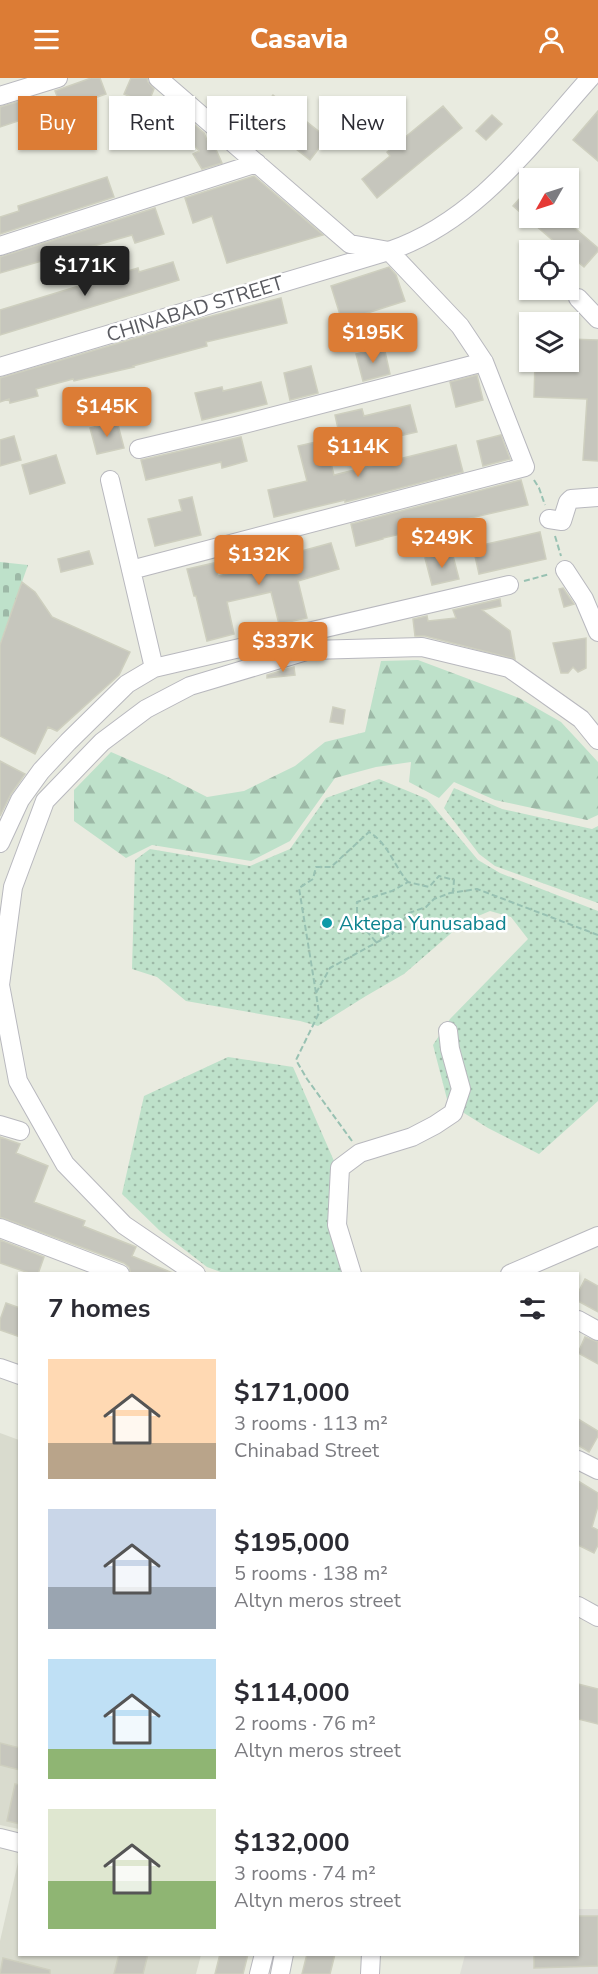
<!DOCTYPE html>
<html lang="en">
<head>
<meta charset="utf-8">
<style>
	:root { --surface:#fff; --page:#f7f7f7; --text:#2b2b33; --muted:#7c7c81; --accent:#dc7c35 }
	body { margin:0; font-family:"Nunito Sans",sans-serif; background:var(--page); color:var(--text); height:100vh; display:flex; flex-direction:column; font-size:22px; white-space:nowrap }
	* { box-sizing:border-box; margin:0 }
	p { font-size:20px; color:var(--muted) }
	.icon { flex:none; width:33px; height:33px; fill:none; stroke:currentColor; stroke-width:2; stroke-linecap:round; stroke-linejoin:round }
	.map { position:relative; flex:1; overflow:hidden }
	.drawer { position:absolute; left:18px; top:1194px; width:561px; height:684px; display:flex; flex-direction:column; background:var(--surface); border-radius:0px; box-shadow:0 2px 4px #0004 }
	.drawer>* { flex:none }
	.banner { position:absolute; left:18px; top:18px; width:562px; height:54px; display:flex; gap:12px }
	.needle { width:39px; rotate:231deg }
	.controls { position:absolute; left:519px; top:90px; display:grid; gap:12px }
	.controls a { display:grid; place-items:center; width:60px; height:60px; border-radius:0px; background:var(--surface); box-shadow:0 2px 4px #0004; font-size:30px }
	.price { position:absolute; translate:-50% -51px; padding:0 14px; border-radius:6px; background:var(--accent); color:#fff; font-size:20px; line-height:39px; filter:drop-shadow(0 2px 3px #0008) }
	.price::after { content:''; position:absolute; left:50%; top:36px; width:18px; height:14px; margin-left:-9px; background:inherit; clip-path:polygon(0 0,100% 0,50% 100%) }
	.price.selected { background:#222; color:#fff }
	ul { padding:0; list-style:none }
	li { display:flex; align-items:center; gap:18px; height:150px; padding:0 30px }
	li span { display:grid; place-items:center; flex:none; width:168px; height:120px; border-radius:0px; color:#555 }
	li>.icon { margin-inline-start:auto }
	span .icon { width:72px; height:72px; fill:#fffc; stroke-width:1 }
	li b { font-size:26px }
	h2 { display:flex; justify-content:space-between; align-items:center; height:72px; padding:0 30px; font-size:26px }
	.tag { padding:0 21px; border-radius:0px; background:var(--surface); box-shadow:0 2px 4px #0004; font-size:21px; line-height:54px }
	.tag.selected { background:var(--accent); color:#fff }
	header { display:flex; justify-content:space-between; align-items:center; height:78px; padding:0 30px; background:var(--accent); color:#fff; font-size:27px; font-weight:800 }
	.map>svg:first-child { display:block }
</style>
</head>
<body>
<header><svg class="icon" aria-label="menu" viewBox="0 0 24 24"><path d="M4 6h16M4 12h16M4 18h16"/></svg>Casavia<svg class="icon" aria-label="person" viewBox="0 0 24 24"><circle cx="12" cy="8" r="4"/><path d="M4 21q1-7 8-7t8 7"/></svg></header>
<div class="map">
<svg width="598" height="1896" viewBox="0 0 598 1896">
	<defs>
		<pattern id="grass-dots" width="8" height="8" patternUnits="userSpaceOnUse" patternTransform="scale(1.5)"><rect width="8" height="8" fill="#bee1ca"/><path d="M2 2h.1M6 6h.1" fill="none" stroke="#9db9a7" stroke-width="1.8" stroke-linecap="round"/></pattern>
		<pattern id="forest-firs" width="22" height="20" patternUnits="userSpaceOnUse" patternTransform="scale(1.5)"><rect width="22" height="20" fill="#bee1ca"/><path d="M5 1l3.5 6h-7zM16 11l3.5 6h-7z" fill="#9db9a7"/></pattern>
		<pattern id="cemetery-stones" width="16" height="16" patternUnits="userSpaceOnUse" patternTransform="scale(1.5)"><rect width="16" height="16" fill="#bee1ca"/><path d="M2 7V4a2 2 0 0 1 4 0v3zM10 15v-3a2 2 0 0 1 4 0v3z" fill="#9db9a7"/></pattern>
	</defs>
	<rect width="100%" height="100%" fill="#e9ebe0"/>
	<path fill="#deded8" d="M578,1831H598V1896H460L465,1877L578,1876Z"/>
	<path fill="#d9dbce" d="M0,1355L19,1362V1751L0,1747Z
		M19,1780L20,1876L201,1877L196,1896H0V1863Z"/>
	<path fill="url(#grass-dots)" d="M379,701L427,721L478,782L500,795L598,833V1023L539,1076L488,1050L448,1025L433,967L450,941L528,861L511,839L490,833L464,844L404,896L366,918L318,948L300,943L186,923L157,899L132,891L135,782L150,771L250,788L290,771L326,720Z
		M454,710L502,731L592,751L598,748V825L495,788L479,776L444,730Z
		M228,979L293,989L334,1083L328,1138L343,1195L226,1196L207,1189L159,1152L122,1116L144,1018Z"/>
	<path fill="url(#forest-firs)" d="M418,582L519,620L561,644L598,684V737L587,742L495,722L454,704L439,720L409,704L411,684L376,689L335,700L290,763L251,783L152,767L126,780L74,743V712L111,674L164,697L207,719L244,713L295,688L325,664L365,654L381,583Z"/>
	<path fill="url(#cemetery-stones)" d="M0,484L28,487L0,566Z"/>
	<path fill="#c6c6bd" stroke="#cecfbf" stroke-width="1.5" d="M91,0H100L106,16L62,31L55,13Z
		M131,0H147L148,4L154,11L148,26L124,16Z
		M273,17L327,60L310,82L255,39Z
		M34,19L39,36L0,49V29Z
		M164,20L204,55L207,62L214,67L222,85L202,91L193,76L199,73L177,46L172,50L154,28Z
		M443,28L462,50L377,120L362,101L390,78L387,74Z
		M598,33V83L573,62Z
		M492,37L502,46L486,62L476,53Z
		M254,98L323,157L227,185L212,138L193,145L185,120Z
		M107,99L114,119L0,156V139L19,133L18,128Z
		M530,109V140H563L598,170V173L584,189L568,176V172H564L513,128Z
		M155,130L164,156L135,165L132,157L0,195V179Z
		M173,184L179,202L0,257V232L138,190L139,194Z
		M389,189L396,197L405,223L342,243L331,208Z
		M281,220L287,245L206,264L207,268L133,288L134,289L74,303L73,301L36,311L38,318L10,325L9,321L0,324V300L204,240Z
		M568,261L598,262V383L583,382L587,321L534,319L535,284H568Z
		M384,269L390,296L363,303L356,276Z
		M311,288L318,315L290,322L284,295Z
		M477,297L483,322L456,329L450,304Z
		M261,304L267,326L202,342L195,315L222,309L223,313Z
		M410,327L417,354L390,360L388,352L341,364L335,337L362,331L364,338Z
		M117,343L124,370L97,376L90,350Z
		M501,357L510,381L483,388L477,363Z
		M14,358L21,382L0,388V362Z
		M241,359L247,383L222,390L221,384L146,402L141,382Z
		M325,362L334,397L456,367L463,394L345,424V422L274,439L268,412L307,403L298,368Z
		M56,377L65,405L30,416L22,387Z
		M521,402L528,427L383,460V461L356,468L351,446Z
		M192,419L201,457L155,468L148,441L182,433L179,422Z
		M540,454L546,481L479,496L473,469Z
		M331,465L339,491L298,503L307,540L279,546L271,514L227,524L234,556L207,563L196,518H194L187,491L214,485L218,498L261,488L258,478L285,471L287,477Z
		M89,473L93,486L61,494L58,481Z
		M452,474L459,501L432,507L425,480Z
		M22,504L35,514L52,539L130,574L119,597L108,607L57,653L48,649L35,676L0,658V567Z
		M563,510L574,526L564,529L559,511Z
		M500,521L501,528L482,532L510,553L515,581L425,558H415L413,541L427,538L428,543L456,540L453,532Z
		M586,560V590L578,594L573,589L568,595H561L553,565Z
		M294,589L295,597L267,600V597Z
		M333,629L345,632L343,646L330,644Z
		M0,683L25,696L11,716L0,738Z
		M0,1059L20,1066L16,1075L48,1088L34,1124L85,1143L83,1148L136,1169L132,1178L175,1196H131L129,1189L124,1185L0,1139Z
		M0,1162L44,1179L38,1196H32L0,1185Z
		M585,1201L598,1208V1234L578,1223V1215Z
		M6,1225L20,1230V1259L0,1252V1242Z
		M585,1259L598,1264V1286L578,1275Z
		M578,1341L598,1353V1358L589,1374L578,1367Z
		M578,1403L598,1415V1428L592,1449L598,1452V1467L594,1475L578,1467Z
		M578,1606L598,1611V1646L578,1641Z
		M0,1665L20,1670V1692L0,1687Z
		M15,1706L20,1707V1746L7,1743Z
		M578,1838H598V1888L534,1890V1876H578Z
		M119,1876H148L143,1896H114Z
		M220,1876H248L243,1896H215Z
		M307,1876H335L330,1896H302Z
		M3,1880L50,1892V1896H0Z"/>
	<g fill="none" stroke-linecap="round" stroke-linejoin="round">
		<g stroke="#b8b8be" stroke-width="20">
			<path id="minor" d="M0,18L58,0
				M0,168L257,85
				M578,220L598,241
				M0,289L389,173C477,143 530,67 590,0
				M139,371L236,348L484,284
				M110,402L154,590
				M549,441L562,443L568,424L571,421L598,419
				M131,492L525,389L484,284L460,248L389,173L350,166L158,0
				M565,492L584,521L598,554
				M0,765L20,722L41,693L68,664L127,606L154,590L509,507
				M0,1047L20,1053
				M0,1150L120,1196
				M196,1196L124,1147L65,1086L18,1003L0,907L13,809L45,723L102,664L146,631L190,608L310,572L422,569L509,590L581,641L598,662
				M352,1196L337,1147L340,1090L360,1075L412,1059L435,1047L453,1035L461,1011L450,971L448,953
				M510,1196L598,1158
				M578,1242L598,1253
				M0,1290L20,1297
				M578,1382L598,1392
				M578,1528L598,1539
				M0,1760L20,1765
				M259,1896L264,1876
				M280,1896L284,1876
				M370,1896L371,1876"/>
		</g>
		<path stroke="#98c1b2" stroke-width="2" stroke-dasharray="6 3" stroke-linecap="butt" d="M534,402L539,410L545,427
			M555,458L561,478
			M524,503L550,496
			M376,864L357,842V824L392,813L408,804L429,809L439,798L454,802L453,814
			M316,915L299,810L313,801L316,789H331L369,754C388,765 394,788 408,804
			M352,1063L307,1001L296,982L319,935L316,915L330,890L392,856L409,835L426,829L434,821L450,815L477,811L598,857"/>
		<use href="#minor" stroke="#fff" stroke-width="18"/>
	</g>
	<circle fill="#0f9aa8" stroke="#fff" stroke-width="2" cx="327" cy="845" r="6"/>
	<g text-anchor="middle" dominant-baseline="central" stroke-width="5" stroke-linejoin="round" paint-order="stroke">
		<g font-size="20" fill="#595a60" stroke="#fff">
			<text transform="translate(195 231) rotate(-17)">CHINABAD STREET</text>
		</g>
		<g font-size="20" fill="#0d838f" stroke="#fff" text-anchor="start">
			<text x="339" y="845">Aktepa Yunusabad</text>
		</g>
	</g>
</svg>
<div class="controls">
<a><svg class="needle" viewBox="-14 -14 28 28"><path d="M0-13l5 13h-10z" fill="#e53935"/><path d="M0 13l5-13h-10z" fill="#7c7c81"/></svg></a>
<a><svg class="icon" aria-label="locate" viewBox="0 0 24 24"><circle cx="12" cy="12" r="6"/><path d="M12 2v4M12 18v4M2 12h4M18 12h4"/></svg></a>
<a><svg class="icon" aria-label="layers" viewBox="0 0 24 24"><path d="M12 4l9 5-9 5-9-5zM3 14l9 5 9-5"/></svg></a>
</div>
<b class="price selected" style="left:85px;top:219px">$171K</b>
<b class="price" style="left:373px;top:286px">$195K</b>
<b class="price" style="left:107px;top:360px">$145K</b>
<b class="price" style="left:358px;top:400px">$114K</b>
<b class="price" style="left:442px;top:491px">$249K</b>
<b class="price" style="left:259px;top:508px">$132K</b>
<b class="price" style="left:283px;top:595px">$337K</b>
<div class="banner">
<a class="tag selected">Buy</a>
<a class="tag">Rent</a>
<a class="tag">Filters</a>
<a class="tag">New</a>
</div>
<section class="drawer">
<h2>7 homes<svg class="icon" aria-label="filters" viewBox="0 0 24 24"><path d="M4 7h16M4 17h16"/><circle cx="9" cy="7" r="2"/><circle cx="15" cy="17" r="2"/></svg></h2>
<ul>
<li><span style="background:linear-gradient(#ffd9b3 70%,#b9a48a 0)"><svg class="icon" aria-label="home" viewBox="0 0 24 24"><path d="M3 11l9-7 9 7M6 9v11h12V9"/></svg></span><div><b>$171,000</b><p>3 rooms · 113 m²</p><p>Chinabad Street</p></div></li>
<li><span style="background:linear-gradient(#c9d6e8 65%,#9aa5b1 0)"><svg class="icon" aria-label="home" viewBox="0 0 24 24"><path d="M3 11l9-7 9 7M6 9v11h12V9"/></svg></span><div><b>$195,000</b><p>5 rooms · 138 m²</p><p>Altyn meros street</p></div></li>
<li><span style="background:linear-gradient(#bfe0f5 75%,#8fb573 0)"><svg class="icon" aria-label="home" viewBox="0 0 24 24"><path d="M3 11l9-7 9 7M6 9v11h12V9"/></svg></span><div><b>$114,000</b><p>2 rooms · 76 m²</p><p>Altyn meros street</p></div></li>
<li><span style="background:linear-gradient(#dfe7d0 60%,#8fb573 0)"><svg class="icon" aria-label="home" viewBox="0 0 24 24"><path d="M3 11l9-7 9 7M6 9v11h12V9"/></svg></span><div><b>$132,000</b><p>3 rooms · 74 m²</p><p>Altyn meros street</p></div></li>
</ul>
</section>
</div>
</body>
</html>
